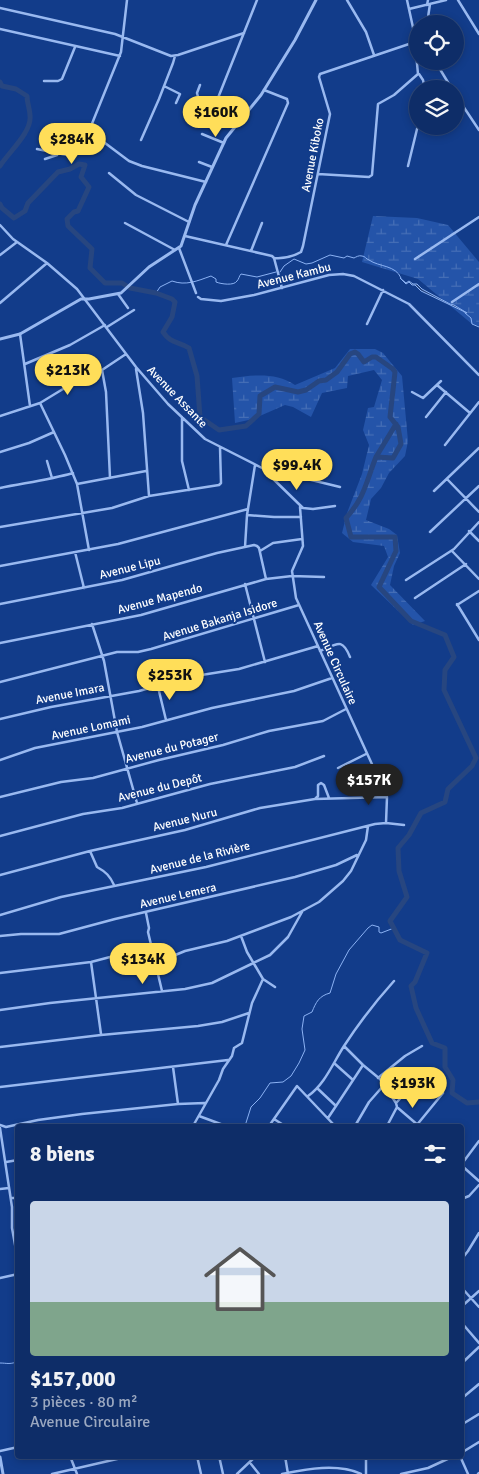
<!DOCTYPE html>
<html lang="fr">
<head>
<meta charset="utf-8">
<style>
	:root { --surface:#0e2d68; --page:#17356e; --text:#f1f3f6; --muted:#9ba8c0; --line:#2e497c; --accent:#ffde59 }
	body { margin:0; font-family:Signika,sans-serif; background:var(--page); color:var(--text); height:100vh; display:flex; flex-direction:column; font-size:19px; white-space:nowrap }
	* { box-sizing:border-box; margin:0 }
	p { font-size:16px; color:var(--muted) }
	.icon { flex:none; width:28px; height:28px; fill:none; stroke:currentColor; stroke-width:2; stroke-linecap:round; stroke-linejoin:round }
	.map { position:relative; flex:1; overflow:hidden }
	.sheet { position:absolute; left:15px; top:1124px; width:449px; height:335px; display:flex; flex-direction:column; background:var(--surface); border-radius:5px; box-shadow:0 2px 8px #0003,0 0 0 1px var(--line) }
	.sheet>* { flex:none }
	.buttons { position:absolute; left:409px; top:15px; display:grid; gap:10px }
	.buttons a { display:grid; place-items:center; width:55px; height:55px; border-radius:50%; background:var(--surface); box-shadow:0 2px 8px #0003,0 0 0 1px var(--line); font-size:25px }
	.price { position:absolute; translate:-50% -42px; padding:0 11px; border-radius:18px; background:var(--accent); color:#111; font-size:16px; line-height:32px; filter:drop-shadow(0 1px 2px #0008) }
	.price::after { content:''; position:absolute; left:50%; top:30px; width:15px; height:11px; margin-left:-8px; background:inherit; clip-path:polygon(0 0,100% 0,50% 100%) }
	.price.on { background:#222; color:#fff }
	ul { padding:0; list-style:none }
	li { display:grid; align-content:center; gap:10px; height:265px; padding:0 15px }
	li span { display:grid; place-items:center; height:155px; border-radius:5px; color:#555 }
	li>.icon { margin-inline-start:auto }
	span .icon { width:90px; height:90px; fill:#fffc; stroke-width:1 }
	li b { font-size:21px }
	h2 { display:flex; justify-content:space-between; align-items:center; height:60px; padding:0 15px; font-size:21px }
	.map>svg:first-child { display:block }
</style>
</head>
<body>
<div class="map">
<svg width="479" height="1474" viewBox="0 0 479 1474">
	<defs>
		<pattern id="wetland-marsh" width="20" height="14" patternUnits="userSpaceOnUse" patternTransform="scale(1.25)"><rect width="20" height="14" fill="#2454a9"/><path d="M1 5h8M5 5V1M11 12h8M15 12V8" fill="none" stroke="#456eb6"/></pattern>
	</defs>
	<rect width="100%" height="100%" fill="#123c8a"/>
	<path fill="url(#wetland-marsh)" d="M373,216L417,218L448,225L479,262V326L472,324L418,279L362,262Z
		M350,349H375L383,353L402,376L408,441L405,456L389,473L381,488L371,499L366,520L389,529L397,535L400,553L394,566L390,585L425,621L413,625L371,585L388,557L384,546L353,542L342,533L347,513L362,474L369,445L363,430L368,408L374,407L382,380L374,370L348,376L347,388L322,393L311,417L293,407L285,405L253,419L235,423L232,378C253,375 276,372 295,385L335,368Z"/>
	<path fill="#274680" stroke="#8bb2f4" d="M400,278L406,283L409,281L413,284H417L422,289L450,304L454,305L467,313L421,291L415,285H412L409,282L406,284Z"/>
	<g fill="none" stroke-linecap="round" stroke-linejoin="round">
		<path stroke="#8bb2f4" stroke-width="1" d="M280,272L284,266L294,259L306,264L312,263L330,255L344,258L347,256L354,258C356,257 359,255 362,256C365,256 366,259 369,260C379,267 396,265 401,278
			M156,293L160,287L172,281C186,286 197,281 211,276L216,279V282C221,284 234,286 237,281C239,279 239,276 241,274L257,277L276,272
			M465,313L471,318L472,324L479,327
			M245,1126L251,1107L260,1098L270,1083L283,1082L291,1076L299,1063L305,1050L302,1029L304,1016L312,1012C316,1002 319,996 330,993L336,974L349,950L368,928L372,925L379,927V932L381,933L394,928
			M0,1363C7,1363 11,1365 18,1361"/>
		<path stroke="#274680" stroke-width="5" d="M0,82L2,86L16,89L27,96C27,103 30,109 30,116C32,132 8,153 0,166
			M0,204L2,208L14,218L25,211L28,203L58,172L70,169L79,164L85,165L81,177L89,187L78,211L74,212L67,219L68,226L92,249L90,268L105,283H122L130,288L156,293L172,299L175,302L172,317L163,332C171,344 178,341 189,348L197,376L200,417L219,430L246,426L259,414L260,396L275,387L298,392L306,390L319,381L326,380L337,372L350,354L355,352L358,354L364,362L372,357H376L393,369L395,372L390,417L398,427L401,444L393,458L376,457C366,482 365,497 346,518L351,537H395L396,551L379,587L411,621L445,635L454,657L445,670L444,690L476,758L472,766L448,789L445,802L421,813L409,835L398,848L399,871L407,897L390,921L400,940L427,953L415,982L411,986L416,1008L432,1043L445,1048V1067L453,1080L452,1093L467,1103L479,1102
			M376,457L396,424"/>
		<path stroke="#99b9f0" stroke-width="2.5" d="M127,0L121,52L89,131L129,161L142,166L206,182
			M347,0L366,32L374,55
			M458,0L479,34
			M427,5L428,0
			M0,8L115,34L171,56L178,55L244,33
			M409,9L446,0
			M427,24L430,4
			M0,29L120,56
			M435,61L452,89
			M419,74L423,80L425,89
			M44,81H58L62,79L75,47
			M200,85L197,93L198,97L216,104
			M164,86L180,94L176,103
			M455,94L479,130
			M214,108L257,0
			M202,134L224,143
			M141,140L159,99L173,63L175,56
			M37,149L72,156L93,135
			M45,159L57,155
			M199,162L212,167
			M408,166L418,125
			M109,173L136,195L189,222
			M318,174L369,177L372,175L378,104L394,95L418,74L414,32L407,0
			M125,223L175,250
			M0,225L13,239L47,263L77,289L136,367L168,404L205,439L262,468L340,487
			M185,236L272,256L274,258L282,288
			M226,245L288,103L287,99L264,90
			M179,248L196,293
			M251,251L262,223
			M0,255L17,242
			M274,258C285,259 292,257 301,252L303,246L330,114L319,77L320,74L415,42
			M415,259L479,217
			M118,294L128,308
			M198,297L201,299L221,301L254,295L329,275L343,274L354,276L409,304L479,375
			M452,302L479,284
			M0,303L47,263
			M367,324L383,290
			M107,327L134,310
			M20,334L30,406
			M25,364L70,345L105,325
			M136,369L143,413L149,496
			M102,370L106,392L110,478
			M437,385L470,413
			M412,392L423,398L441,381
			M40,403L65,455L77,484L89,550
			M0,416L40,403L63,389L99,372L126,354
			M182,417V461L189,490
			M426,417L446,392
			M445,445L479,402
			M0,452L29,443L54,432
			M47,461L52,478
			M263,469L303,508L313,509L335,506
			M447,479L479,512
			M77,484L146,471
			M0,488C24,483 49,480 73,473
			M434,491L479,448
			M300,507L303,546L292,571L296,598L387,797L386,823
			M247,515L274,517H301
			M0,527L112,508L149,496L219,485L221,483L220,447
			M469,531L479,541
			M430,532L479,486
			M245,547L247,515L255,465
			M260,551L273,543L302,539
			M452,551L479,579
			M75,552L84,588
			M0,566L118,544L248,509
			M406,580L454,549L479,522
			M245,584L265,662
			M415,598L466,564
			M0,604L122,580L217,553L254,545L257,546L259,548L266,579
			M457,604L479,640
			M457,605L479,591
			M92,624L104,661L117,732L137,803
			M0,643L141,615L266,579L292,576L324,577
			M320,651C337,644 342,637 350,657
			M0,682L117,652H138L151,649L299,605
			M158,687L166,720
			M0,719L51,707L139,691L189,677L239,669L318,646
			M0,760L35,748L142,727L212,708L294,691L332,678
			M338,768L366,754
			M0,797L61,782L93,778L159,760L223,745L269,731L323,721L346,709
			M315,799L318,796V785L321,783L324,785L329,798
			M0,836L83,814L122,808L210,784L295,767L324,756
			M90,851L97,867C106,872 110,876 114,885
			M0,875L90,851L185,830L260,808L315,799L387,797
			M146,913L149,928L148,932L162,991
			M0,915L61,897L206,867L375,824L386,823L404,825
			M0,936L21,934H59L115,919L295,877L336,865L357,855
			M241,936L247,952L263,979L275,987
			M91,962L101,1034
			M156,963L185,951L227,941L291,917L319,902L343,881L351,871L366,840L368,826
			M0,973L91,962L152,946
			M0,1010L50,1003L185,989L212,983L270,955L288,937L302,912
			M344,1046L363,1065L380,1079L396,1103L397,1107L387,1126
			M0,1047L101,1035L198,1026L222,1022L249,1013
			M334,1063L353,1080
			M173,1067L178,1104
			M378,1078L405,1056L422,1046
			M0,1087L228,1060
			M317,1088L336,1106L328,1118
			M308,1096C325,1084 333,1063 344,1046C359,1023 376,1001 394,981
			M396,1103L412,1086L421,1084L440,1075
			M336,1106L363,1065
			M398,1108L419,1126
			M199,1116L226,1126
			M274,1119L285,1126
			M0,1125L6,1127L38,1120L82,1114L178,1104L205,1103
			M193,1126L219,1080L223,1069L232,1056L234,1048L242,1043L252,1003L263,979
			M269,1126L297,1086L335,1126
			M355,1126L369,1102L384,1085
			M416,1126L443,1093
			M0,1128L12,1207V1228L18,1261
			M6,1162L18,1160
			M461,1165L479,1141
			M461,1165L479,1181
			M0,1189L9,1188
			M461,1197L464,1198L469,1196L479,1185
			M11,1198H18
			M461,1260L468,1251L479,1233
			M0,1278L18,1274
			M461,1287L479,1307
			M461,1307L479,1291
			M461,1322L479,1343
			M461,1364L479,1347
			M461,1399L479,1384
			M461,1425L479,1414
			M0,1451L18,1447
			M461,1453L479,1442
			M70,1456L77,1474
			M197,1456L201,1474
			M219,1456L223,1474
			M285,1456L288,1474
			M366,1456V1474
			M460,1456L468,1474
			M251,1464L259,1474
			M52,1474L130,1456
			M237,1474L256,1456
			M282,1474C306,1469 338,1463 361,1474
			M401,1474L428,1468L454,1456
			M478,1474L479,1473"/>
		<path stroke="#99b9f0" stroke-width="3" d="M0,339L20,334L81,299H89L121,293L149,267L181,246L195,205L226,138L261,95L295,40L316,0
			M0,1457L3,1474"/>
	</g>
	<g text-anchor="middle" dominant-baseline="central" stroke-width="4" stroke-linejoin="round" paint-order="stroke">
		<g font-size="12" fill="#fff" stroke="#123c8a">
			<text transform="translate(313 155) rotate(-79)">Avenue Kiboko</text>
			<text transform="translate(294 276) rotate(-14)">Avenue Kambu</text>
			<text transform="translate(177 397) rotate(46)">Avenue Assante</text>
			<text transform="translate(130 568) rotate(-14)">Avenue Lipu</text>
			<text transform="translate(160 599) rotate(-15)">Avenue Mapendo</text>
			<text transform="translate(220 620) rotate(-17)">Avenue Bakanja Isidore</text>
			<text transform="translate(335 663) rotate(66)">Avenue Circulaire</text>
			<text transform="translate(70 694) rotate(-11)">Avenue Imara</text>
			<text transform="translate(91 728) rotate(-12)">Avenue Lomami</text>
			<text transform="translate(172 748) rotate(-14)">Avenue du Potager</text>
			<text transform="translate(160 788) rotate(-14)">Avenue du Depôt</text>
			<text transform="translate(185 820) rotate(-14)">Avenue Nuru</text>
			<text transform="translate(200 858) rotate(-14)">Avenue de la Rivière</text>
			<text transform="translate(178 896) rotate(-13)">Avenue Lemera</text>
		</g>
	</g>
</svg>
<div class="buttons">
<a><svg class="icon" aria-label="locate" viewBox="0 0 24 24"><circle cx="12" cy="12" r="6"/><path d="M12 2v4M12 18v4M2 12h4M18 12h4"/></svg></a>
<a><svg class="icon" aria-label="layers" viewBox="0 0 24 24"><path d="M12 4l9 5-9 5-9-5zM3 14l9 5 9-5"/></svg></a>
</div>
<b class="price" style="left:216px;top:138px">$160K</b>
<b class="price" style="left:72px;top:165px">$284K</b>
<b class="price" style="left:68px;top:396px">$213K</b>
<b class="price" style="left:297px;top:491px">$99.4K</b>
<b class="price" style="left:170px;top:701px">$253K</b>
<b class="price on" style="left:369px;top:806px">$157K</b>
<b class="price" style="left:143px;top:985px">$134K</b>
<b class="price" style="left:413px;top:1109px">$193K</b>
<section class="sheet">
<h2>8 biens<svg class="icon" aria-label="filters" viewBox="0 0 24 24"><path d="M4 7h16M4 17h16"/><circle cx="9" cy="7" r="2"/><circle cx="15" cy="17" r="2"/></svg></h2>
<ul>
<li><span style="background:linear-gradient(#c9d6e8 65%,#7fa58c 0)"><svg class="icon" aria-label="home" viewBox="0 0 24 24"><path d="M3 11l9-7 9 7M6 9v11h12V9"/></svg></span><div><b>$157,000</b><p>3 pièces · 80 m²</p><p>Avenue Circulaire</p></div></li>
</ul>
</section>
</div>
</body>
</html>
